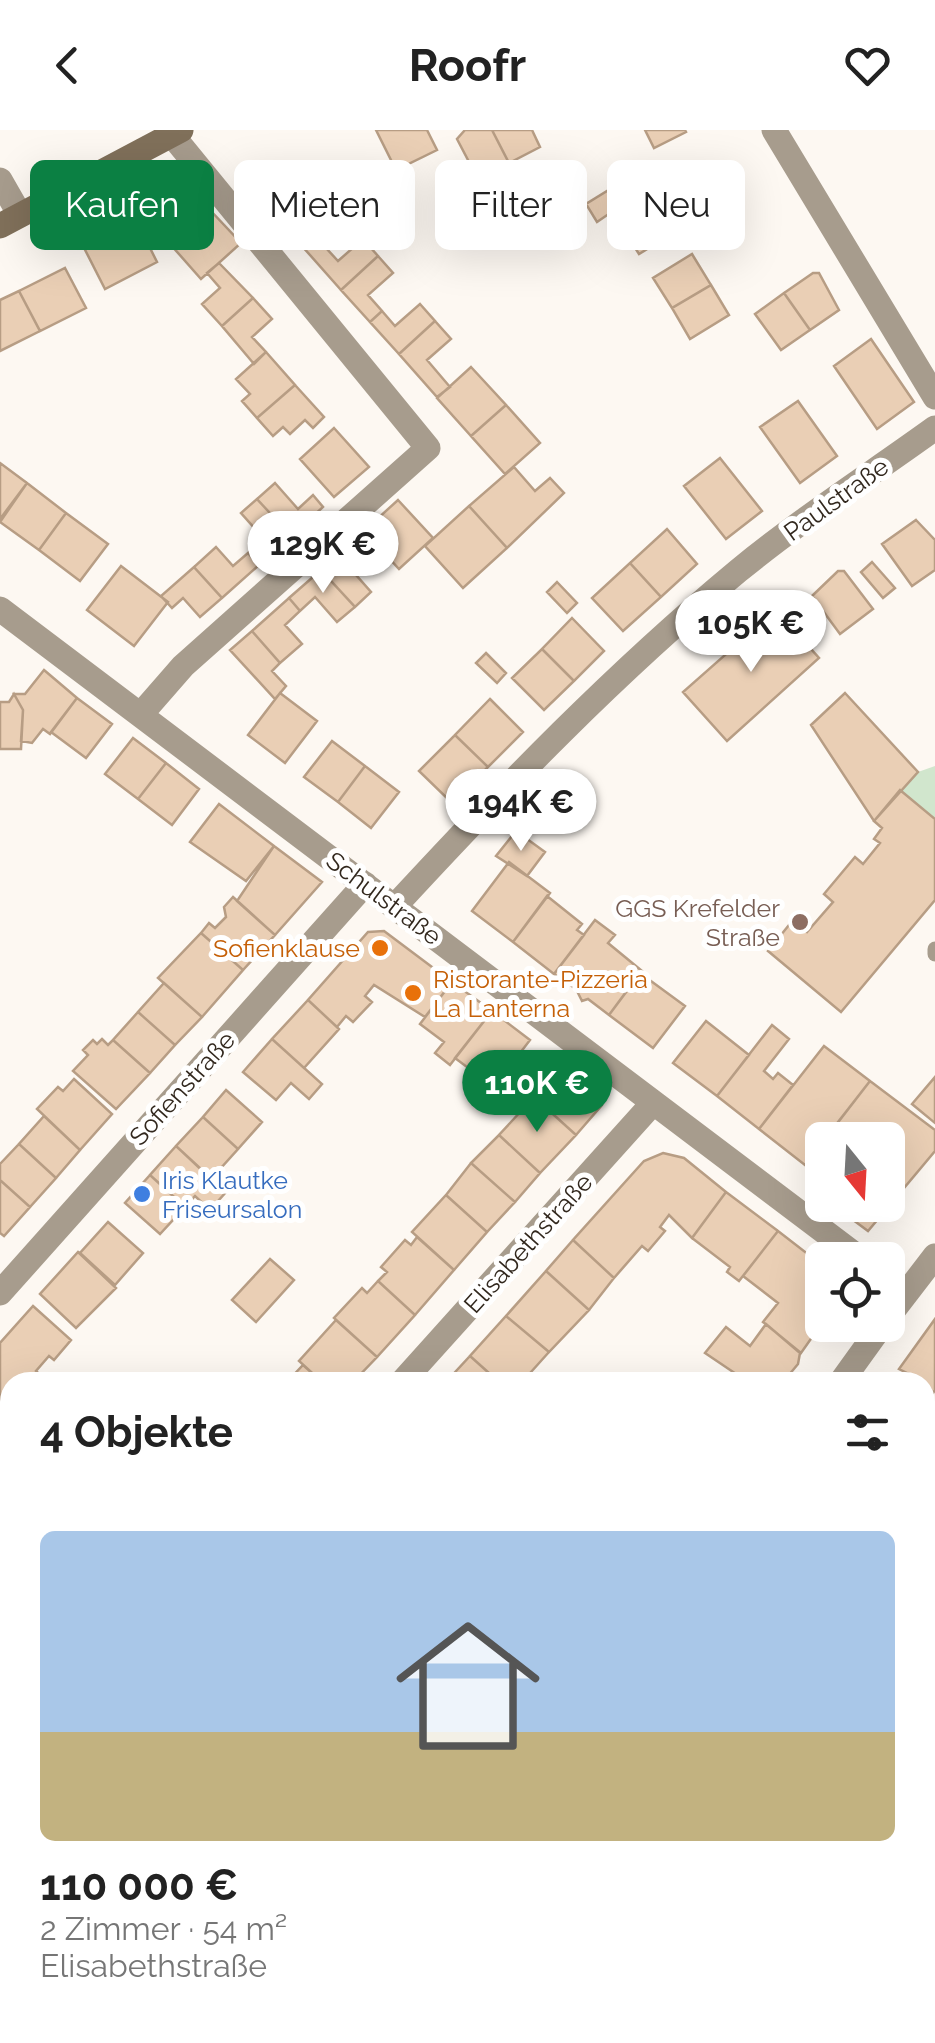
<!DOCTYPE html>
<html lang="de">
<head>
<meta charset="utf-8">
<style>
	:root { --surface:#fff; --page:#f6f6f6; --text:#222; --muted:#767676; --line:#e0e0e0; --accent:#0b8043 }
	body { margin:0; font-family:Raleway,sans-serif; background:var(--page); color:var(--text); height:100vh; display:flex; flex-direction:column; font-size:38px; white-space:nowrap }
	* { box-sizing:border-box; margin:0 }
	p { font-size:32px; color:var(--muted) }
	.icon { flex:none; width:55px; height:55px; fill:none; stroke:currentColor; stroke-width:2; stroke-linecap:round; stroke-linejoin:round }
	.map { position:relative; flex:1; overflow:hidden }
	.details { position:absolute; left:0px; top:1242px; width:935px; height:672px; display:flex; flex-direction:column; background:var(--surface); border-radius:30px 30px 0 0; box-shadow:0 10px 40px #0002 }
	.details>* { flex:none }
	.guide { position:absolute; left:30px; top:30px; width:875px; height:90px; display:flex; gap:20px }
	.needle { width:65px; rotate:162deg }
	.controls { position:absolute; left:805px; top:992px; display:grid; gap:20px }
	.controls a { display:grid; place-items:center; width:100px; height:100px; border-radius:15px; background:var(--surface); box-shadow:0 10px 40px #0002; font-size:50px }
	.price { position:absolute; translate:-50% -85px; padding:0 22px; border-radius:35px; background:#fff; color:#222; font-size:32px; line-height:65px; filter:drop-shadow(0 2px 5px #0008) }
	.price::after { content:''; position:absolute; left:50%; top:60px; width:30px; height:22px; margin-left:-15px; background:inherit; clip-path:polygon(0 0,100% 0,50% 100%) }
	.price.current { background:var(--accent); color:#fff }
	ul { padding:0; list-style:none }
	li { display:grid; align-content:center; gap:20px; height:530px; padding:0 40px }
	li+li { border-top:2px solid var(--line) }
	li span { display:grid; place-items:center; height:310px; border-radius:15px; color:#555 }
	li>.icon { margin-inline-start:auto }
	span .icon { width:180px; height:180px; fill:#fffc; stroke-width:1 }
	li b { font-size:42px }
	h2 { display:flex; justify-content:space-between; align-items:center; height:120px; padding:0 40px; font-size:42px }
	.tag { padding:0 35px; border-radius:15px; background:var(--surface); box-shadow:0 10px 40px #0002; font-size:35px; line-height:90px }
	.tag.current { background:var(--accent); color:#fff }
	header { display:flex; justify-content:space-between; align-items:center; height:130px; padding:0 40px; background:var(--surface); font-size:45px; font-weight:700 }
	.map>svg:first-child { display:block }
</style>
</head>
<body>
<header><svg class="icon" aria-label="back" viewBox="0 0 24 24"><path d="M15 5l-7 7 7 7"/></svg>Roofr<svg class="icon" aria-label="heart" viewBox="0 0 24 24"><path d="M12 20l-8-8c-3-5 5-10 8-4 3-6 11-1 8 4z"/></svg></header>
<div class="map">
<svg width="935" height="1913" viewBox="0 0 935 1913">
	<rect width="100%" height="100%" fill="#fdf8f2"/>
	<path fill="#d1e6cd" d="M935,636V689L900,660L918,642Z"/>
	<path fill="#eacfb5" stroke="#b79d84" stroke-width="2.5" d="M376,0H427L437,20L396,40Z
		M465,0H492L509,33L478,49L457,9Z
		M492,0H532L540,17L509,33Z
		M645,0H685L686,2L654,18Z
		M641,40L660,71L620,94L613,81L597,92L586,74Z
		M301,47L336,85L301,116L267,78Z
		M660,71L678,100L639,124L620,94Z
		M210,80L241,113L201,149L171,115Z
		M132,82L143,105L137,108L142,117L148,114L157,132L105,159L79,108Z
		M314,105L338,131L363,109L378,126L341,160L302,116Z
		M692,124L711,155L672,178L653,148Z
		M378,126L393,143L368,165L382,181L370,192L341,160Z
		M219,133L253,168L222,196L202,174L220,158L207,143Z
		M65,138L86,178L40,201L19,161Z
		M813,143H819L839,180L810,200L784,163Z
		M711,155L729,185L690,209L672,178Z
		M19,161L40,201L0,221V170Z
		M784,163L810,200L781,220L755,184Z
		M253,168L272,189L252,207L266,222L254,234L222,196Z
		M420,174L435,191L399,224L370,192L382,181L395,196Z
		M435,191L451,209L427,230L450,257L437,267L399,224Z
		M871,209L914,272L877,299L834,236Z
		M266,222L295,255L257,288L242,271L250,264L236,249Z
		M471,237L506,275L471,306L437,268Z
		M295,255L324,287L313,298L305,290L290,304L283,297L273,306L257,288Z
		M798,271L837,326L800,353L760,297Z
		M506,275L540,313L505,344L471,306Z
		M334,298L369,337L334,367L300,329Z
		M720,328L762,381L726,409L684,356Z
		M0,333L27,353L0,389Z
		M514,337L535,361L550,348L564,363L507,418L469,376Z
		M27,353L66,383L39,420L0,392Z
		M275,353L298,379L313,365L323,377L291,406L257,369Z
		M257,369L291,406L259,435L248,423L264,409L241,383Z
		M398,370L433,408L399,439L364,401Z
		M469,376L507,418L463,458L425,416Z
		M66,383L108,414L80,451L39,420Z
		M916,390L935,410V440L912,456L882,414Z
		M667,399L697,434L661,467L630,433Z
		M354,411L365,423L349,437L371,462L355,477L321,440Z
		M216,417L233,436L248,423L259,435L222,468L194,437Z
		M872,432L895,458L883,468L861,442Z
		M630,433L661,467L623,501L592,468Z
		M121,436L168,472L134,516L87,480Z
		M194,437L222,468L200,487L183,468L172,478L161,466Z
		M321,440L355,477L337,492L315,467L300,481L289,468Z
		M838,441H844L873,479L840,504L812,466Z
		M557,452L577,473L567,483L547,462Z
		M289,468L300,481L285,495L302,514L280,533L252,501Z
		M776,480L819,528L727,611L683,562Z
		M572,488L604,521L574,551L542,519Z
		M252,501L280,533L272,541L286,556L275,569L230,520Z
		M542,519L574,551L544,580L512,548Z
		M486,523L506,543L497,553L476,533Z
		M44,540L77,568L50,604L43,599L32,613L21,611L23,580L14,564H25Z
		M280,563L317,591L285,633L248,605Z
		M845,563L918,642L874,691L811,595Z
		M14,564L23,580L21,619H0V572H9Z
		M77,568L112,594L86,628L51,602Z
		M490,569L523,602L488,637L455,605Z
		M455,605L488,637L452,673L419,641Z
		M133,608L166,633L138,669L105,644Z
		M332,611L365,636L338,672L304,647Z
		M166,633L199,659L172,695L138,669Z
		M365,636L399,662L371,698L338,672Z
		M900,660L935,689V770L841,882L768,821L793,790L807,802L833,772L824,764L855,727L863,734L880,713L874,709L882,698L874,691Z
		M219,674L274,716L246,751L190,712Z
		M516,701L545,722L527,746L496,726Z
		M274,716L322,752L275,805L237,771Z
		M509,732L550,763L513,812L472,781Z
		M547,766L582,794L577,800L584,805L554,844L513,812Z
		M233,767L275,805L243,840L201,803L209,793L215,798L226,787L224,777Z
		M595,790L615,805L608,813L642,841L609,885L588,869L582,871L576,859L554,844Z
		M384,801L452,852L425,887L374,855L365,866L372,872L353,892L346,886L337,897L308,870L368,802Z
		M201,803L243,840L202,887L158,848Z
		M640,843L685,876L653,918L609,885Z
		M452,852L492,881L450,935L435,923L444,912L420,894Z
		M164,853L202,887L175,915L138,882Z
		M308,870L339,899L304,938L272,909Z
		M492,881L530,910L494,957L488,952L484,958L472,949L475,943L455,928Z
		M138,882L175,915L150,943L113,910Z
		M706,891L749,925L717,966L673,933Z
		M772,895L789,909L764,941L773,949L778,943L793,955L759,999L717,966Z
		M102,909L108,915L113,910L150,943L116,979L73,941L88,925L83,920L93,910L97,914Z
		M272,909L322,954L309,969L291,953L276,970L243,942Z
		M824,916L870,951L805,1035L759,999Z
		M553,928L602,966V975L576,1005L534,967L542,959L533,952Z
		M935,947V993L912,974Z
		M74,949L112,984L80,1020L37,979L58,957L63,961Z
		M870,951L935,1000V1021L868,1101L833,1075H888V1010H824Z
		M226,960L262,992L238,1019L203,987Z
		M534,967L576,1005L540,1043L499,1005Z
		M44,986L80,1020L56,1048L19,1014Z
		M203,987L238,1019L211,1049L176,1016Z
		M499,1005L540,1043L515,1072L471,1033Z
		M822,1012V1067L810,1056L819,1046L805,1035Z
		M19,1014L56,1048L30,1077L0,1050V1034Z
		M176,1016L226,1062L210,1080L195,1066L185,1077L150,1045Z
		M663,1023L684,1028L726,1062L692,1108L669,1085L660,1097L665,1101L648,1121L642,1116L614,1148L573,1110L644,1031Z
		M471,1033L515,1072L487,1102L446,1065Z
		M150,1045L185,1077L160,1104L125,1073Z
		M0,1050L30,1077L4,1106L0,1103Z
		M726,1062L778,1101L739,1151L727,1142L730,1137L692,1108Z
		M446,1065L487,1102L454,1140L412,1102Z
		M108,1092L143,1123L115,1155L80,1123Z
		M778,1101L822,1135V1193L801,1223L763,1192L778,1173L743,1146Z
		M417,1107L454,1140L415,1185L378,1151L387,1142L381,1137L405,1110L411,1115Z
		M573,1110L614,1148L589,1180L546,1141Z
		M78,1122L116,1158L76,1198L40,1164Z
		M270,1129L294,1150L256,1192L232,1170Z
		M546,1141L589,1180L549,1222L506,1186Z
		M378,1151L415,1185L377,1227L334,1188L362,1158L367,1163Z
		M33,1176L71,1210L54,1230L49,1226L36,1241L47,1252H10V1280L0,1273V1213Z
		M506,1186L549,1222L522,1252H499L470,1226Z
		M935,1189V1260L933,1263L925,1252L899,1239Z
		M336,1190L377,1227L353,1252H322L299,1231Z
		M766,1194L800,1223L798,1234L783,1252H748L705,1223L726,1197L750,1216Z
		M470,1226L499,1252H446Z
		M303,1235L322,1252H287Z
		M925,1258L933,1263L926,1272L933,1277L928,1284L935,1291V1306L925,1317Z
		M935,1306V1356L925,1348V1317Z
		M10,1413V1483L0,1496V1423Z
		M935,1487V1550L925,1541V1499Z
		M0,1850L6,1855L10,1850V1905H37L32,1913H0Z
		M129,1905H180L175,1913H140Z
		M286,1905H319L313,1913H280Z
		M368,1905H485L482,1913H374Z
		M594,1905H656L664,1913H589Z
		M789,1905H869L877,1913H797Z"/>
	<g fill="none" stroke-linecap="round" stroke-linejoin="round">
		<path stroke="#a79c8d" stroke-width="15" d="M935,819V824"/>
		<path stroke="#a79c8d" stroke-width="22" d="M716,1905L723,1913"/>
		<path stroke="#a79c8d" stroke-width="25" d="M774,0L935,267
			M0,50L20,85
			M0,479L862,1130
			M142,583L183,536L428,318L172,5
			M395,776C504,658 614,544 738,441C800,390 870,345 935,298
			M0,1163L365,754
			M888,1187L935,1126
			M402,1252L653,973
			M841,1252L882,1195
			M0,1330L10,1337
			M0,1368L10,1355
			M925,1391L935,1399
			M68,1913L74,1905
			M533,1913L537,1905"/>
		<path stroke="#80705a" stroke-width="25" d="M0,96L181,0"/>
	</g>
	<circle fill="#8d6e63" stroke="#fff" stroke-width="4" cx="800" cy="792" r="10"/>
	<g fill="#e8710a" stroke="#fff" stroke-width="4">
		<circle cx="380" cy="818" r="10"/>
		<circle cx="413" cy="863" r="10"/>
	</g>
	<circle fill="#3f7fe0" stroke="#fff" stroke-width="4" cx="142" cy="1064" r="10"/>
	<g text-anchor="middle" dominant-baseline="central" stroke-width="10" stroke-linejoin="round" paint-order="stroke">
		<g font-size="25" fill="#32281e" stroke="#fff">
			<text transform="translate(836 369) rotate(-36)">Paulstraße</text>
			<text transform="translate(384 768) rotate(37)">Schulstraße</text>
			<text transform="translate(182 958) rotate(-48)">Sofienstraße</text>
			<text transform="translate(528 1113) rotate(-48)">Elisabethstraße</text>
		</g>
		<g font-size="25" fill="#785e54" stroke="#fff" text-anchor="end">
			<text x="780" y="778">GGS Krefelder<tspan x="780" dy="29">Straße</tspan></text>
		</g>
		<g font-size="25" fill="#c56008" stroke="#fff" text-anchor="end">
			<text x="360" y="818">Sofienklause</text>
			<text x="433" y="849" text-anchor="start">Ristorante-Pizzeria<tspan x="433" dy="29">La Lanterna</tspan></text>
		</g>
		<g font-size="25" fill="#366cbe" stroke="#fff" text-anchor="start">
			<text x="162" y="1050">Iris Klautke<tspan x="162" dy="29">Friseursalon</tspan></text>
		</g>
	</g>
</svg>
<div class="controls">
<a><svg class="needle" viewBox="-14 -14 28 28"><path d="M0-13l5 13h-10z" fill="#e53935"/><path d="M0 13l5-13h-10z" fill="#767676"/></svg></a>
<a><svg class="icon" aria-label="locate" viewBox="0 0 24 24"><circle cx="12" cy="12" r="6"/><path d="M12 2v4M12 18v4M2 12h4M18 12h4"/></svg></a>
</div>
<b class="price" style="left:323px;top:466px">129K €</b>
<b class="price" style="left:751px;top:545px">105K €</b>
<b class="price" style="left:521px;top:724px">194K €</b>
<b class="price current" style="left:537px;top:1005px">110K €</b>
<div class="guide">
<a class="tag current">Kaufen</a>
<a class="tag">Mieten</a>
<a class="tag">Filter</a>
<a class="tag">Neu</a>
</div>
<section class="details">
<h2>4 Objekte<svg class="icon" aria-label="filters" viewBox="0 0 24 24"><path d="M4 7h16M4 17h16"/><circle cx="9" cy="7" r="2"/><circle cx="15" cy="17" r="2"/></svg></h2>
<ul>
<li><span style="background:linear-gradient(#a9c7e8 65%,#c2b280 0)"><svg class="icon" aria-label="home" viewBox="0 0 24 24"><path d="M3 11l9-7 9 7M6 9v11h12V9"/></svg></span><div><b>110 000 €</b><p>2 Zimmer · 54 m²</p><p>Elisabethstraße</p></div></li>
</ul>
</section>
</div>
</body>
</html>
